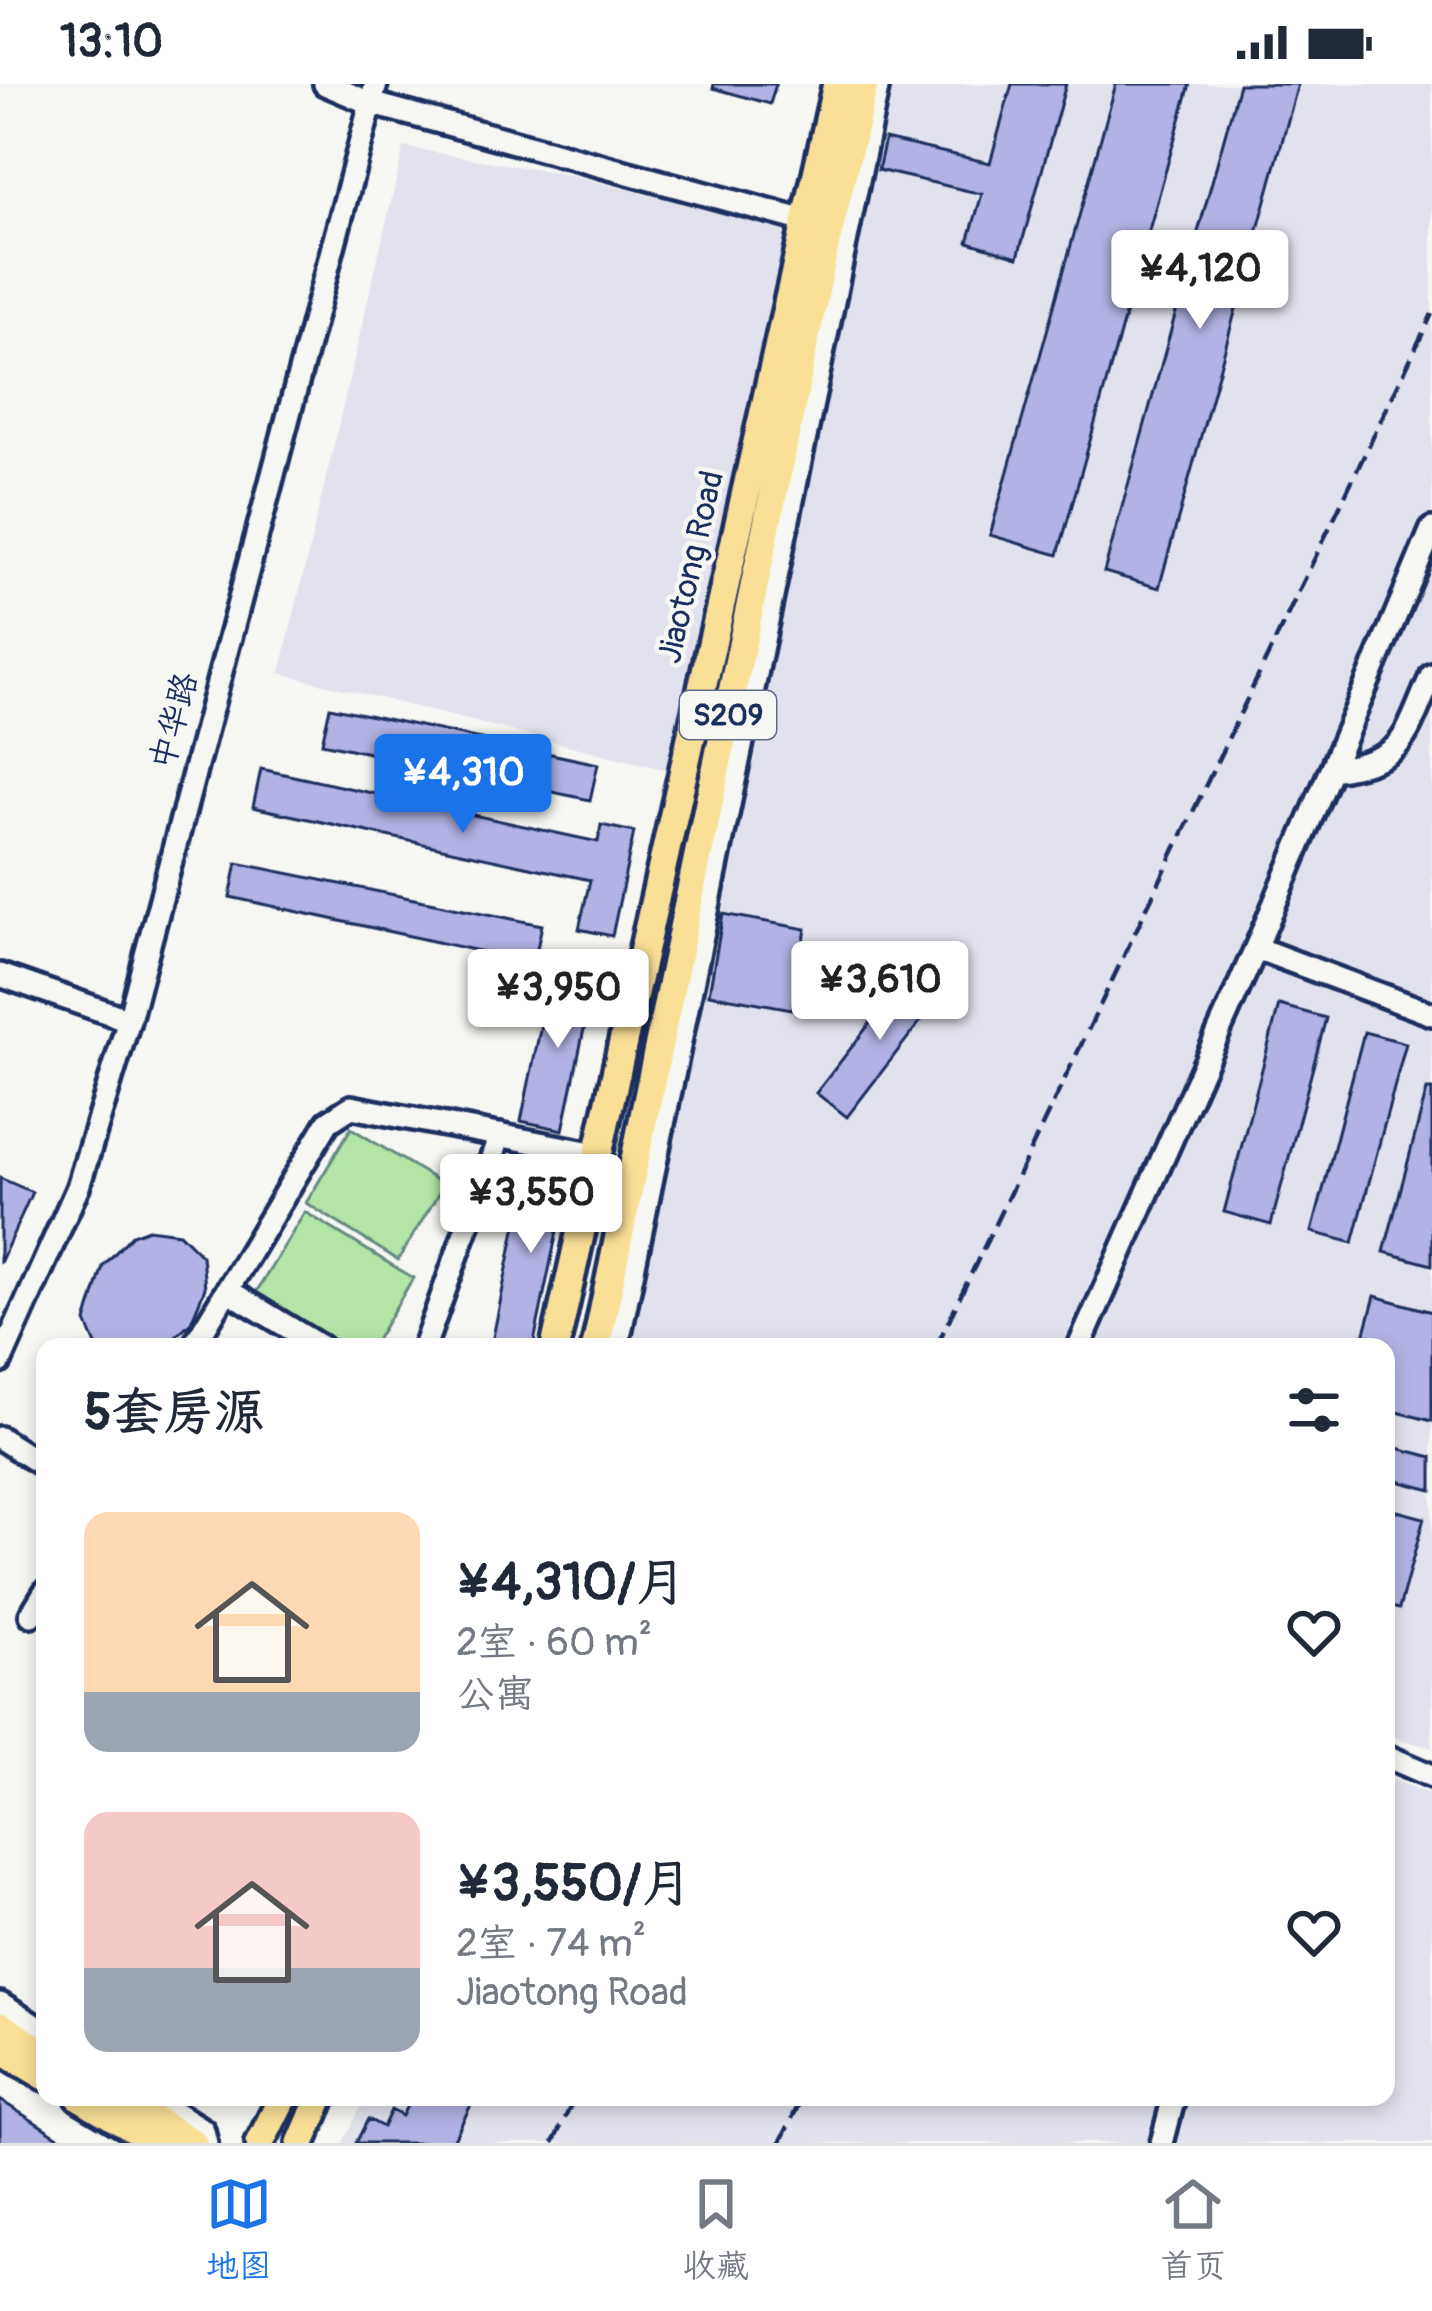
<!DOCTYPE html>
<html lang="zh">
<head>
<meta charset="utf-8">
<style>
	:root { --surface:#fff; --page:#f2f2f3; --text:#1f2937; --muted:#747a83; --line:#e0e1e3; --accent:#1a73e8 }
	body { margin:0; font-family:Pangolin,"LXGW WenKai TC",sans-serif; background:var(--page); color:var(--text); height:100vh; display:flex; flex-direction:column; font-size:45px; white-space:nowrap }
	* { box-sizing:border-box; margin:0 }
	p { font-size:39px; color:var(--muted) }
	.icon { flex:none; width:66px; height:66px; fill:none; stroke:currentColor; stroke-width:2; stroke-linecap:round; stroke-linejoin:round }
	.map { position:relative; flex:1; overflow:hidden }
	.drawer { position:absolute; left:36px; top:1254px; width:1359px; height:768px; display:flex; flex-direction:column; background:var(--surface); border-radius:24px; box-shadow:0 6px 18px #0003 }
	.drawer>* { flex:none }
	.price { position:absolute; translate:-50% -102px; padding:0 27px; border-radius:12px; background:#fff; color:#222; font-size:39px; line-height:78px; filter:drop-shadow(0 3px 6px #0008) }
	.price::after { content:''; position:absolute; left:50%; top:72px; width:36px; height:27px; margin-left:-18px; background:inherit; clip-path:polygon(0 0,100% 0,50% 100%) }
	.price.current { background:var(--accent); color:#fff }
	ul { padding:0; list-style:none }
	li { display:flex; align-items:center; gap:36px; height:300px; padding:0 48px }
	li span { display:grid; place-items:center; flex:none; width:336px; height:240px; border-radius:24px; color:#555 }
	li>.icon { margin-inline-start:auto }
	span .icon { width:144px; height:144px; fill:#fffc; stroke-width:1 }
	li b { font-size:51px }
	h2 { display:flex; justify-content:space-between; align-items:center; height:144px; padding:0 48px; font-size:51px }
	.status { display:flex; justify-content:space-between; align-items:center; height:84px; padding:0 60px; background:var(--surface); direction:ltr }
	.status svg { height:33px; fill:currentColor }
	.dock { display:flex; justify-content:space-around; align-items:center; height:168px; border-top:3px solid var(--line); background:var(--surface); font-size:33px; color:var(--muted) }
	.dock a { display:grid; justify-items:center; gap:6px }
	.dock .current { color:var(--accent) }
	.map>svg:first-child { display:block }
</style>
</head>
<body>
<div class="status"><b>13:10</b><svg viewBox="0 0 49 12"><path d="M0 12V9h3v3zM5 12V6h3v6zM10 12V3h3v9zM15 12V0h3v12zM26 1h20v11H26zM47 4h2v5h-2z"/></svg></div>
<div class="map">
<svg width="1432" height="2059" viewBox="0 0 1432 2059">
	<rect width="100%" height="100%" fill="#f6f6f2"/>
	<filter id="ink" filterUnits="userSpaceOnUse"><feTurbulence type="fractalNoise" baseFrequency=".00833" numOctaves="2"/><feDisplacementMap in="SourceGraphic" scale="24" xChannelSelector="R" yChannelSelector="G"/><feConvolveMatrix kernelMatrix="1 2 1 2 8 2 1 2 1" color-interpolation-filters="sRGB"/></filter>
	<g filter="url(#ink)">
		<path fill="#e2e2ee" d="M855,0H1432V1664L1386,1651V1263H619L726,701L280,589L404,63L575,92L830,158Z
			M1386,1693L1432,1711V2059H343L366,2013H1386Z"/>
		<path fill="#b2e5a6" stroke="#668a82" stroke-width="3" d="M351,1044L444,1101L398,1176L306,1119Z
			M305,1128L413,1194L372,1263H342L255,1210Z"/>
		<path fill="#b2b2e4" stroke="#1b2f5e" stroke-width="3" d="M714,0H776L770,20L713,4Z
			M1012,0H1066L1018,173L968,158L982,110L878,86L885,55L990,79Z
			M1116,0H1190L1058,471L990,451Z
			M1239,0H1298L1159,504L1104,488Z
			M330,623L598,680L590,716L322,659Z
			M261,685L598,758L601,741L634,748L612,852L579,845L590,796L253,723Z
			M237,779L542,841L534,879L230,813Z
			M723,830L806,845L792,925L709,910Z
			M913,884L943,908L847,1033L816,1009Z
			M552,888L594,897L563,1046L521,1037Z
			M1279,921L1326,934L1271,1141L1224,1128Z
			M1364,948L1406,959L1353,1159L1312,1148Z
			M1427,1006H1432V1181L1384,1168Z
			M529,1077L570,1085L533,1263H491Z
			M0,1094L32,1108L0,1179Z
			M148,1145L179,1149L202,1172L205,1204L191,1238L164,1263H97L86,1238L103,1182L132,1151Z
			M1375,1212L1432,1228V1337L1386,1325V1263H1361Z
			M1386,1361L1432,1373V1406L1386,1394Z
			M1386,1424L1424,1434L1399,1525L1386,1522Z
			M411,2013H475L452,2059H356L368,2035L383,2043L391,2026L402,2032Z
			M0,2016L68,2059H0Z"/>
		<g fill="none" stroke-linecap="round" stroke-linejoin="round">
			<g stroke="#1b2f5e" stroke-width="30">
				<path id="minor" d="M325,0L370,19L820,141
					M1333,686C1409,674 1402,656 1432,591
					M1256,864L1432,930
					M0,891L129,936
					M227,1206L321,1263
					M193,1263L328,1038L351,1023L597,1070
					M424,1263L500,1051
					M617,1263L878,0
					M1079,1263L1256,864L1432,445
					M0,1278L78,1103L129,936L376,0
					M0,1354L45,1383
					M31,1531L45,1508
					M1386,1672L1432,1692
					M0,1920L45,1948
					M150,2013L203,2046L206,2059
					M1162,2059L1174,2013"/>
			</g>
			<g stroke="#1b2f5e" stroke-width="36">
				<path id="major" d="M555,1263L837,0
					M596,1263L821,180L864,0
					M0,1942L45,1970
					M0,1965L45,1992
					M80,2013L157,2059
					M140,2027L193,2059
					M260,2059L283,2013
					M301,2059L321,2013"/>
			</g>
			<use href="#minor" stroke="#f6f6f2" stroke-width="21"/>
			<use href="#major" stroke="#fadf96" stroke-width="27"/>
			<path stroke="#1b2f5e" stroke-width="4.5" stroke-dasharray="18 9" stroke-linecap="butt" d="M936,1263L1432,230
				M553,2059L575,2013
				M780,2059L801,2016"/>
		</g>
	</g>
	<g text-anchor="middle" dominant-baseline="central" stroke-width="9" stroke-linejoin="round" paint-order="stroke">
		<rect fill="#f6f6f2" stroke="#5d6b8a" stroke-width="3" x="680" y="607" width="96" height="48" rx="9"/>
		<g font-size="30" font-weight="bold" fill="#1b2f5e">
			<text x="728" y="631">S209</text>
		</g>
		<g font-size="33" fill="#1b2f5e" stroke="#f6f6f2">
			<text transform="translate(691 483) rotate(-77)">Jiaotong Road</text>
			<text transform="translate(174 637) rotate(-75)">中华路</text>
		</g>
	</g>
</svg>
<b class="price" style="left:1200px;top:248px">¥4,120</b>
<b class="price current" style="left:463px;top:752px">¥4,310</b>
<b class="price" style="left:880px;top:959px">¥3,610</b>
<b class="price" style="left:558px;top:967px">¥3,950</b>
<b class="price" style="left:531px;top:1172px">¥3,550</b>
<section class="drawer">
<h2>5套房源<svg class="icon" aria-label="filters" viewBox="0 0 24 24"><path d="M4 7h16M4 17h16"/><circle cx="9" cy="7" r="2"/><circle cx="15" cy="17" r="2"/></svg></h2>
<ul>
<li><span style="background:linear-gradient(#ffd9b3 75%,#9aa5b1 0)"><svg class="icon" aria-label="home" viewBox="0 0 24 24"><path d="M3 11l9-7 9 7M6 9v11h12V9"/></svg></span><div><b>¥4,310/月</b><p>2室 · 60 m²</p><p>公寓</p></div><svg class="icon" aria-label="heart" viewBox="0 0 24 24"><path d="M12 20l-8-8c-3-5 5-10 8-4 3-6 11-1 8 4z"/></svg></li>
<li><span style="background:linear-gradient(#f6c9c9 65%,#9aa5b1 0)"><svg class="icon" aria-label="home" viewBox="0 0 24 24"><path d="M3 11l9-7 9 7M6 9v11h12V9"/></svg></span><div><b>¥3,550/月</b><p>2室 · 74 m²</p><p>Jiaotong Road</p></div><svg class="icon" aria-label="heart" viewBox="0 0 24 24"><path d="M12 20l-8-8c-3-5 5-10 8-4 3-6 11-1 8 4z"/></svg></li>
</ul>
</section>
</div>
<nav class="dock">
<a class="current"><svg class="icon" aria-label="map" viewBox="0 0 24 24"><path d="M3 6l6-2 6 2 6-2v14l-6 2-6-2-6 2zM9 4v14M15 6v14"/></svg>地图</a>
<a><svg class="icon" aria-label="saved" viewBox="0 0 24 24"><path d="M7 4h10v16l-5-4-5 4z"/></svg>收藏</a>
<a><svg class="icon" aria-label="home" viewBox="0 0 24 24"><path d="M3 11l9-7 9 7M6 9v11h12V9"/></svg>首页</a>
</nav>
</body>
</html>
